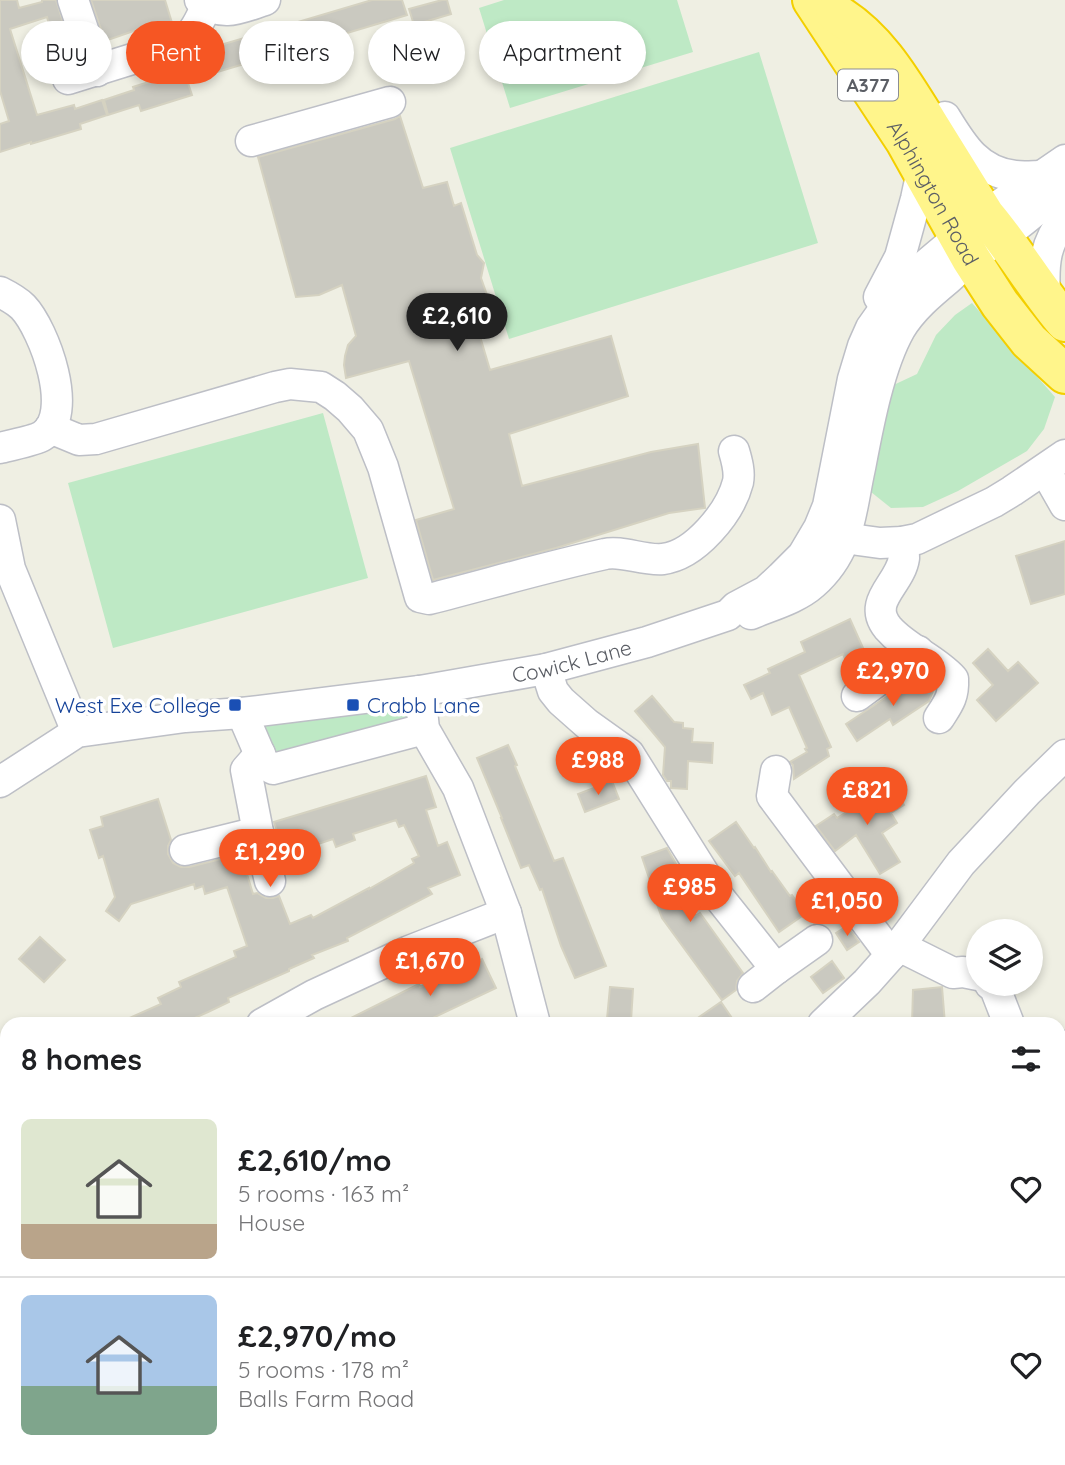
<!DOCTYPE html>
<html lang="en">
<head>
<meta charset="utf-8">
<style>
	:root { --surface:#fff; --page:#f2f2f2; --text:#202124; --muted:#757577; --line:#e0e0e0; --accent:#f65623 }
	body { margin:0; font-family:Quicksand,sans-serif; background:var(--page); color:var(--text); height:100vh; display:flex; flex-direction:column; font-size:26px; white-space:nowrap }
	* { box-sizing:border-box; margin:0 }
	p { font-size:23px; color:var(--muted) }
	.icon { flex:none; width:38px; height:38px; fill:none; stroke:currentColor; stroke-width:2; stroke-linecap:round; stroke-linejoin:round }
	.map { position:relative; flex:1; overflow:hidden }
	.panel { position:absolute; left:0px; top:1017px; width:1066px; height:450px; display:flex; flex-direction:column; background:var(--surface); border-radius:21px 21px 0 0; box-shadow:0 4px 10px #0003 }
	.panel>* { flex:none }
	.guide { position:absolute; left:21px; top:21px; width:700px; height:63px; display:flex; gap:14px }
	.fabs { position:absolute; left:966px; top:919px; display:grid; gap:14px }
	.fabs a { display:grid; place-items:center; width:77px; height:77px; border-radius:50%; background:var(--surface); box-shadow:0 4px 10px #0003; font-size:35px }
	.price { position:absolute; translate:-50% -60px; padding:0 16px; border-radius:24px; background:var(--accent); color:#fff; font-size:23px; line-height:46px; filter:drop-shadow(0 2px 4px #0008) }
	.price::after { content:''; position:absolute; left:50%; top:42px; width:21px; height:16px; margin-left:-10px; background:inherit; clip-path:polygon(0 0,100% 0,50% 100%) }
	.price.on { background:#222; color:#fff }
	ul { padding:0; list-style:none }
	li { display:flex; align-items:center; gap:21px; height:175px; padding:0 21px }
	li+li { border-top:2px solid var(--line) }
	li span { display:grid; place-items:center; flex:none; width:196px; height:140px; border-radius:10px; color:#555 }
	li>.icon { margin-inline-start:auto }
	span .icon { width:84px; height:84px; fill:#fffc; stroke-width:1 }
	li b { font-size:30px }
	h2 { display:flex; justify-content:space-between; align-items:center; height:84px; padding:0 21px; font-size:30px }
	.pill { padding:0 24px; border-radius:32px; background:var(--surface); box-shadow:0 4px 10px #0003; font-size:24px; line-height:63px }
	.pill.on { background:var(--accent); color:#fff }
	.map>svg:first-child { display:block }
</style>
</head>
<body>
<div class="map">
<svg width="1065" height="1465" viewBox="0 0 1065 1465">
	<rect width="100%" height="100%" fill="#efefe3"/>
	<path fill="#bee9c5" d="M504,0H677L693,52L510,108L479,8Z
		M759,52L818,243L509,339L450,148Z
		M972,303L1055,397L1044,429L1027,451L958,491L923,507L891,508L871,492L877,464L885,389L917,374L936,335L955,315Z
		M323,413L368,578L113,648L68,483Z
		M405,704L415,722L292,755L271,752L259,723Z
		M1059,1185L1065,1193V1465H490L492,1460H1059Z"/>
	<path fill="#cac9c0" stroke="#d5d2c1" stroke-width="2" d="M0,0H17L19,8L42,2V0H56L72,50L57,54L47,17L10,29L37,115L74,105L75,109L102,100L107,115L80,124L81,129L31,144V142L0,152V124L9,121L0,91Z
		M91,0H165L173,26L167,30L148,36L145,27L105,41Z
		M372,0H402L407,15L214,73L207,49Z
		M442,0H447L451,14L414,25L409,9Z
		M184,71L192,95L141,111L139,105L108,115L104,100L134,90L133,87Z
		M400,116L423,188L447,182L454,206L461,203L477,255L484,263L481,278L487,295V310L479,333L490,370L611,336L628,396L509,434L522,486L651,452L698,444L705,508L669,513L556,548L433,580L416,520L454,509L409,361L346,378L344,365L345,356L348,345L356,336L342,285L319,295L296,297L258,157L395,119Z
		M1065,541V594L1031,604L1016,556Z
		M850,619L868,659L849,668L843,654L799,675L831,747L827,749L829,756L794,779L793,765L790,762L807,752L805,749L807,748L789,707L772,715L763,693L751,699L744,685L770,673L768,669L805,652L801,642Z
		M988,649L1008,671L1018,662L1038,683L996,721L977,700L993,685L973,663Z
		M913,677L918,685L927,679L935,686L929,701L893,725L890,719L857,741L846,724L894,692Z
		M652,696L674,722L683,723V728L693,729L692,742L713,743L712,763L688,761L687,789L671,788V781H667L663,775L665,747L635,711Z
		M508,745L517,765L515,766L554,861L563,858L606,966L575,978L561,946L542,889L540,890L529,865L521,868L501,818H502L477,758Z
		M426,776L436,807L426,810L438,846L447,842L460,875L428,888L432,894L347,938L348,941L312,955L314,958L289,969V971L228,998L229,1002L208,1012L181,1024H116L161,1004L158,998L181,987L179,982L236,957L234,951L247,946L227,887L205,894L203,886L195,889L194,884L131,904L119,921L106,911L115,897L103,856L99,858L90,830L103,826L101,817L158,799L171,840L168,846V854L173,863L181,867H189L241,854L253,894L257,893L266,898H273L279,896L290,924L311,915L313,918L369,888V889L414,863L412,859L419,856L404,825L399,827L396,820L353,834L355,840L336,847L333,839L285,855L274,822Z
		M612,781L619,799L585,812L578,794Z
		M891,784L904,805L891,813L897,823L882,833L900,862L880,874L856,835L835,851L816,826L834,814L837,818Z
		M736,822L754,848L755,847L771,872L772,871L790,896L792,895L805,914L779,932L739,873L735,876L709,841Z
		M667,848L680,871L695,916L700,913L743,973L737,981L736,990L722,1000L662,918L649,882L650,881L642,857Z
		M847,926L859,942L847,950L836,933Z
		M40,937L65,960L44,982L19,959Z
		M482,959L496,988L420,1024H339L419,984L420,987L446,975L447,976Z
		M832,961L844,978L823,993L811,977Z
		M610,987L633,989L631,1021L607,1019Z
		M942,987L945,1024H912L913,990Z
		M721,1002L736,1024H689Z"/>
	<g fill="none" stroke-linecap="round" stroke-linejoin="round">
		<g stroke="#bdbfc6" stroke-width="33">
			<g id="minor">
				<path d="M73,0L97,71"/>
				<path d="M200,0C223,18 240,8 265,0"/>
				<path d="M68,79L174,46C194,36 198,24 207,5"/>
				<path d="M945,117C962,145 978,172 1015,176C1024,177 1034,176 1043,176"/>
				<path d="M251,141L390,102"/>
				<path d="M0,292C8,296 16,300 23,307C44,329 76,415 42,436C34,441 10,445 0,448"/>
				<path d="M1045,295C1043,262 1045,244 1065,217"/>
				<path d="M879,297L900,257L916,199L922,171"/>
				<path d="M50,428L79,440L96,439L275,387L290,384L321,387L335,396L350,409L368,430L383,467L420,597L429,599C488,584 546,567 605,554C621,550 644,561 663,559C695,555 730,513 738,482C740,472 737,461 734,451"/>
				<path d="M1045,470L1065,505"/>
				<path d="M0,520L10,569L77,732"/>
				<path d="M827,530L858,540L880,543L902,542L917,539L994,502L1012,491L1065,455"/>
				<path d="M902,542C903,547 904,553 904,558C900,585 866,601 888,628C906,649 934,658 953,679C954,697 948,704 939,718"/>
				<path d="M751,614C772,605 796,599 813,584C851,550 850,513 860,468C868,426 879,366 900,329C912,309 930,294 948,279C956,272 963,265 972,258C987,246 1004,236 1019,224C1035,212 1049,198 1065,187"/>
				<path d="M546,669L553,691L561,701L587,724L629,754L718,896L776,969L753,987"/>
				<path d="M420,691L424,729L458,788L506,913L535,1024"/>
				<path d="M857,696L918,651"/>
				<path d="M242,713L264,764L273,769L424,729"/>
				<path d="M260,754L246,770L258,832L270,881"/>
				<path d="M776,771L772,796L891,955"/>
				<path id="s1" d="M0,782L77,732L185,717L242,713L420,691L546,669L647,642L728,615L736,607L766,591L781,577L803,555L819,528L828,506L853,379L863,346L871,328L888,304L909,279L985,215L1065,160"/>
				<path d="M185,850L258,832"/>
				<path d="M899,946L953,973L963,972L978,975"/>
				<path d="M776,969L817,940"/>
				<path d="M990,984L995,988L1009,1024"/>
				<path d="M262,1024L314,995L409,951L506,913"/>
				<path d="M823,1024L867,982L899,946L961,863L1027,792L1065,755"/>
				<path d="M1059,1048L1065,1046"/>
				<path d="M0,1122C7,1141 10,1161 0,1180"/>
				<path d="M290,1465L296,1460"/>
				<path d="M471,1465L474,1460"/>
			</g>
		</g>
		<g stroke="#f3cf00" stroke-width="42">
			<g id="highway">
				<path id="s2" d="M812,0L905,141L971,259L1000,304L1029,341L1065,374"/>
				<path d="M835,13C878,38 903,83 928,123C947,154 966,184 985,215C1014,249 1036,288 1065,322"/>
			</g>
		</g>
		<use href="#minor" stroke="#fff" stroke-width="30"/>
		<use href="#highway" stroke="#fff58b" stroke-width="38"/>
	</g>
	<g fill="#1a4fb4" stroke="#fff" stroke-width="2.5">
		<rect x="228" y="698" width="14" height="14" rx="3.5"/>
		<rect x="346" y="698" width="14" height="14" rx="3.5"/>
	</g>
	<g text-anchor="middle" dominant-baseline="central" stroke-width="7" stroke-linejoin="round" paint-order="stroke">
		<rect fill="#fff" stroke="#8c8e93" stroke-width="2" x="838" y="69.5" width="60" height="31" rx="5"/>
		<g font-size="19" font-weight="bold" fill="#5b5e65">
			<text x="868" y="85">A377</text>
		</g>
		<g font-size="21" fill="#5b5e65" stroke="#fff">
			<text stroke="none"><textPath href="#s2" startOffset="228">Alphington Road</textPath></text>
			<text stroke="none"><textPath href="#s1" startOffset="592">Cowick Lane</textPath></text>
		</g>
		<g font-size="21" fill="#164399" stroke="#fff" text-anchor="end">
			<text x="221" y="705">West Exe College</text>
			<text x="367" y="705" text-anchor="start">Crabb Lane</text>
		</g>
	</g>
</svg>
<div class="fabs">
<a><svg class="icon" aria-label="layers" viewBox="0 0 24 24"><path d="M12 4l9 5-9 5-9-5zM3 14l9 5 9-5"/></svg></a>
</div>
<b class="price on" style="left:457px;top:353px">£2,610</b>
<b class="price" style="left:893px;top:708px">£2,970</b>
<b class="price" style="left:598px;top:797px">£988</b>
<b class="price" style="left:867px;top:827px">£821</b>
<b class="price" style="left:270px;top:889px">£1,290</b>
<b class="price" style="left:690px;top:924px">£985</b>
<b class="price" style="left:847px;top:938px">£1,050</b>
<b class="price" style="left:430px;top:998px">£1,670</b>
<div class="guide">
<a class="pill">Buy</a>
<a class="pill on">Rent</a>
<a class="pill">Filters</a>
<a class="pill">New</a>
<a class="pill">Apartment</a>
</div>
<section class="panel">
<h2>8 homes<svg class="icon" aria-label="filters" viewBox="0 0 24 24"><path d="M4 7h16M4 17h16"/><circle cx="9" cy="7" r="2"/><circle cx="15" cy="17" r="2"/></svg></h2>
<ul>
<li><span style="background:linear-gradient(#dfe7d0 75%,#b9a48a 0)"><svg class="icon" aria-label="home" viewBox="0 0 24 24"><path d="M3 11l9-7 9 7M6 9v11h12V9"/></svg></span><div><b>£2,610/mo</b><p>5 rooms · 163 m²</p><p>House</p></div><svg class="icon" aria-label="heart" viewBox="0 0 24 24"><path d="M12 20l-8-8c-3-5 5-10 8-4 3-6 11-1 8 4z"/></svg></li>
<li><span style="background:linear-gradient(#a9c7e8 65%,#7fa58c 0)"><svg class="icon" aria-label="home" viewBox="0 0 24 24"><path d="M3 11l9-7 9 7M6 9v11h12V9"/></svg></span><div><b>£2,970/mo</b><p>5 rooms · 178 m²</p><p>Balls Farm Road</p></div><svg class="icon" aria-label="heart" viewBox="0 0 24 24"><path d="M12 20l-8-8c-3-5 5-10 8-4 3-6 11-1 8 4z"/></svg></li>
</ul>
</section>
</div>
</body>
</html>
